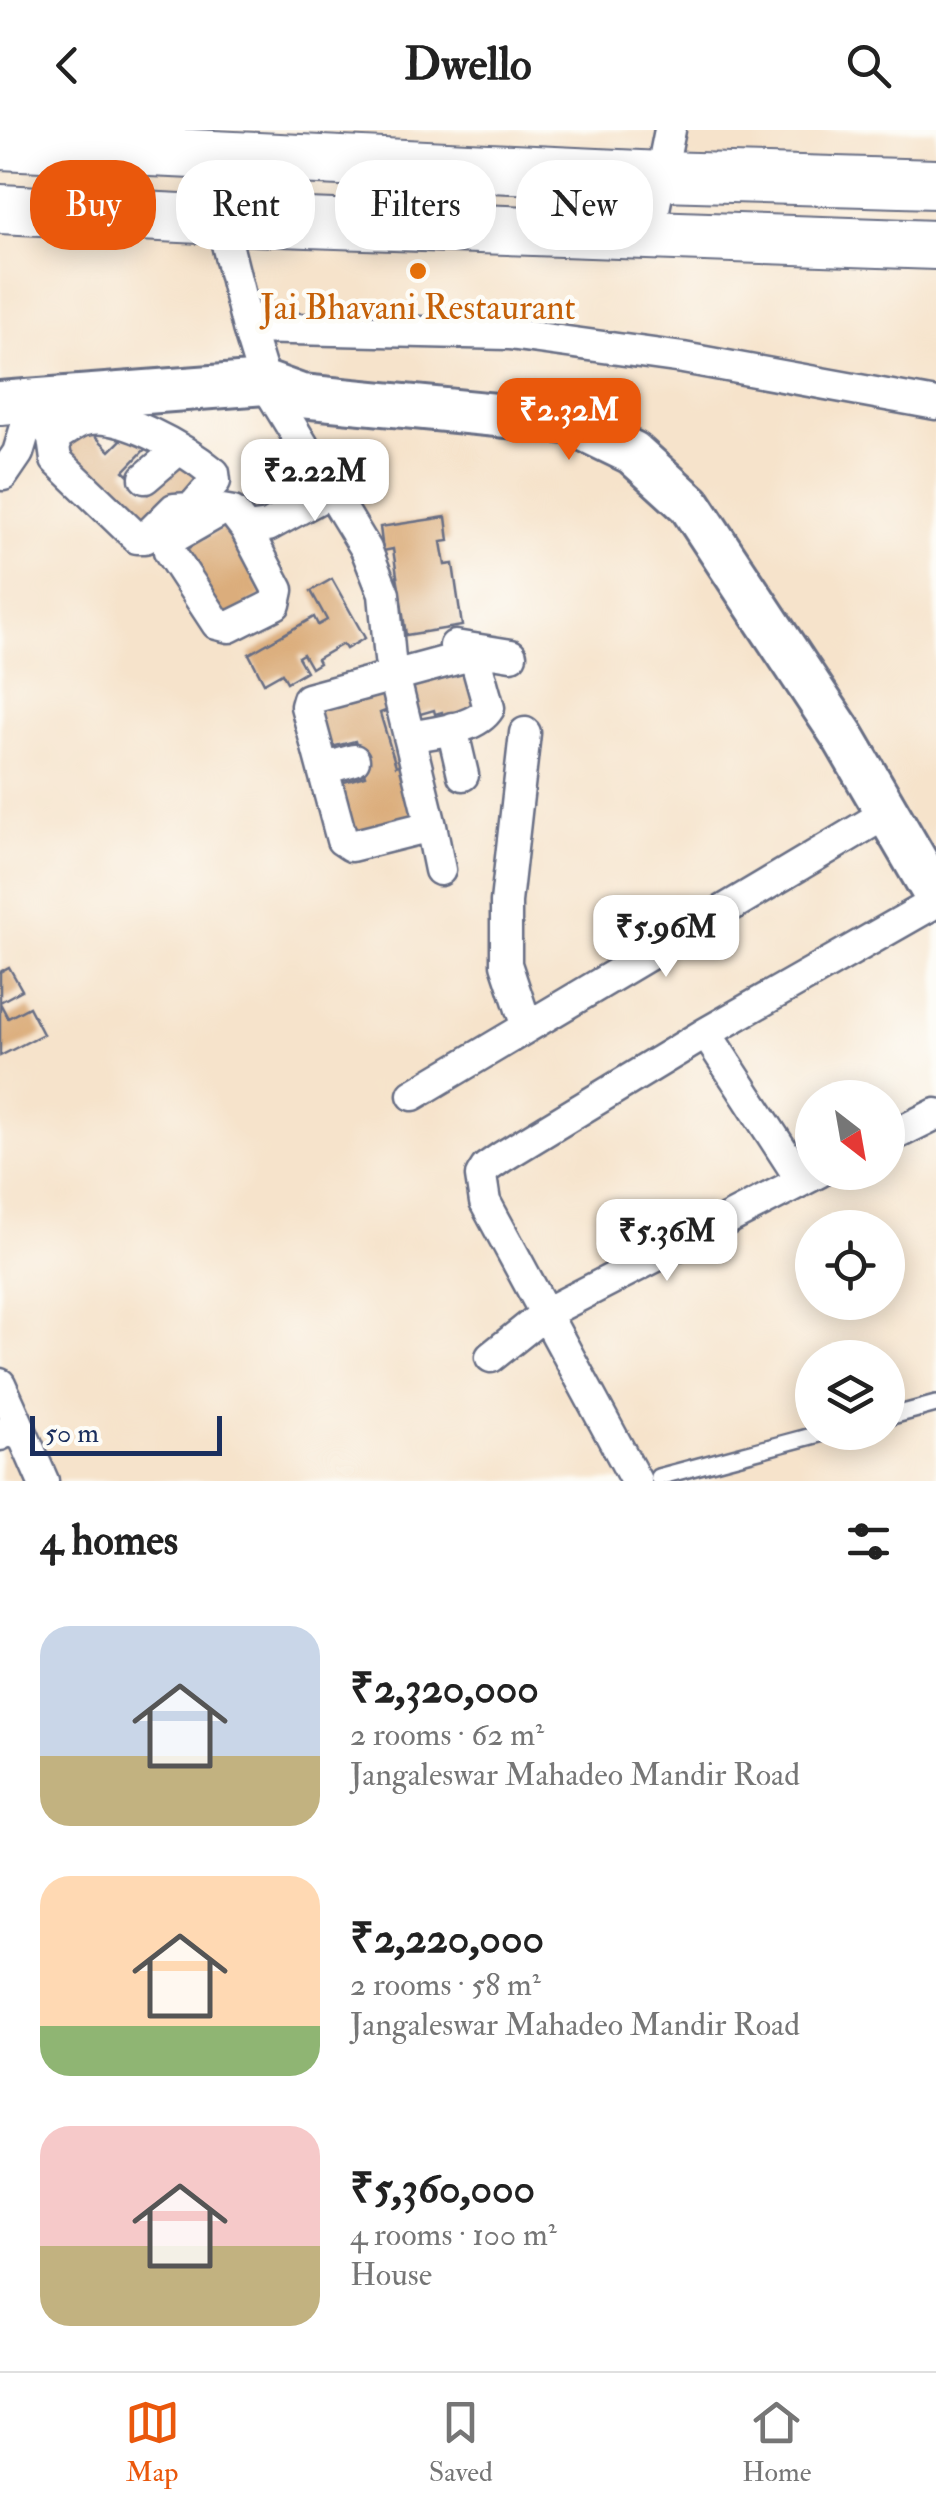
<!DOCTYPE html>
<html lang="en">
<head>
<meta charset="utf-8">
<style>
	:root { --surface:#fff; --page:#f6f6f6; --text:#222; --muted:#767676; --line:#e0e0e0; --accent:#ea580c }
	body { margin:0; font-family:"IM FELL Double Pica",serif; background:var(--page); color:var(--text); height:100vh; display:flex; flex-direction:column; font-size:38px; white-space:nowrap }
	* { box-sizing:border-box; margin:0 }
	p { font-size:32px; color:var(--muted) }
	.icon { flex:none; width:55px; height:55px; fill:none; stroke:currentColor; stroke-width:2; stroke-linecap:round; stroke-linejoin:round }
	.map { position:relative; height:1351px; overflow:hidden }
	.drawer { display:flex; flex-direction:column; background:var(--surface); flex:1 }
	.drawer>* { flex:none }
	.guide { position:absolute; left:30px; top:30px; width:878px; height:90px; display:flex; gap:20px }
	.needle { width:65px; rotate:149deg }
	.controls { position:absolute; left:795px; top:950px; display:grid; gap:20px }
	.controls a { display:grid; place-items:center; width:110px; height:110px; border-radius:50%; background:var(--surface); box-shadow:0 5px 25px #0003; font-size:50px }
	.scale { position:absolute; left:30px; bottom:25px; width:192px; box-sizing:border-box; padding-left:10px; border:5px solid #1b2f5e; border-top:0; font-size:28px; line-height:35px; white-space:nowrap; color:#1b2f5e; -webkit-text-stroke:8px #fdfcf7; paint-order:stroke }
	.price { position:absolute; translate:-50% -85px; padding:0 22px; border-radius:20px; background:#fff; color:#222; font-size:32px; line-height:65px; filter:drop-shadow(0 2px 5px #0008) }
	.price::after { content:''; position:absolute; left:50%; top:60px; width:30px; height:22px; margin-left:-15px; background:inherit; clip-path:polygon(0 0,100% 0,50% 100%) }
	.price.on { background:var(--accent); color:#fff }
	ul { padding:0; list-style:none }
	li { display:flex; align-items:center; gap:30px; height:250px; padding:0 40px }
	li span { display:grid; place-items:center; flex:none; width:280px; height:200px; border-radius:30px; color:#555 }
	li>.icon { margin-inline-start:auto }
	span .icon { width:120px; height:120px; fill:#fffc; stroke-width:1 }
	li b { font-size:42px }
	h2 { display:flex; justify-content:space-between; align-items:center; height:120px; padding:0 40px; font-size:42px }
	.tag { padding:0 35px; border-radius:40px; background:var(--surface); box-shadow:0 5px 25px #0003; font-size:35px; line-height:90px }
	.tag.on { background:var(--accent); color:#fff }
	header { display:flex; justify-content:space-between; align-items:center; height:130px; padding:0 40px; background:var(--surface); font-size:45px; font-weight:700 }
	.menu { display:flex; justify-content:space-around; align-items:center; height:140px; border-top:2px solid var(--line); background:var(--surface); font-size:28px; color:var(--muted) }
	.menu a { display:grid; justify-items:center; gap:5px }
	.menu .on { color:var(--accent) }
	.map>svg:first-child { display:block }
</style>
</head>
<body>
<header><svg class="icon" aria-label="back" viewBox="0 0 24 24"><path d="M15 5l-7 7 7 7"/></svg>Dwello<svg class="icon" aria-label="search" viewBox="0 0 24 24"><circle cx="10" cy="10" r="6"/><path d="M15 15l6 6"/></svg></header>
<div class="map">
<svg width="936" height="1351" viewBox="0 0 936 1351">
	<rect width="100%" height="100%" fill="#fdfcf7"/>
	<filter id="ink" filterUnits="userSpaceOnUse"><feTurbulence type="fractalNoise" baseFrequency=".01" numOctaves="2"/><feDisplacementMap in="SourceGraphic" scale="20" xChannelSelector="R" yChannelSelector="G"/><feConvolveMatrix kernelMatrix="1 2 1 2 8 2 1 2 1" color-interpolation-filters="sRGB"/></filter>
	<filter id="wash" filterUnits="userSpaceOnUse"><feTurbulence type="fractalNoise" baseFrequency=".0048" numOctaves="4" result="noise"/><feDisplacementMap in="SourceGraphic" scale="40" xChannelSelector="R" yChannelSelector="G"/><feGaussianBlur stdDeviation="2.25" result="paint"/><feColorMatrix in="noise" values="0 0 0 0 0 0 0 0 0 0 0 0 0 0 0 0 0 1.4 0 .05"/><feComposite in="paint" operator="in"/></filter>
	<g filter="url(#wash)">
		<rect width="100%" height="100%" fill="#f6e3cb"/>
		<g id="blocks">
			<path fill="#dbad7c" d="M85,296L110,321L131,300L148,316L124,341L148,364L181,331L208,357L140,405L57,324Z
				M446,387L449,411L441,412L445,435L453,434L462,496L406,505L393,419L383,421L380,397Z
				M231,392L260,449L255,451L262,464L266,462L225,492L176,415L201,403L204,409Z
				M332,449L365,508L346,519L343,514L317,529L319,533L311,538L303,524L298,527L306,541L287,552L282,543L264,553L249,524L314,487L318,495L327,490L311,461Z
				M470,530L483,580L446,595L442,582L435,584L434,580L410,587L400,549Z
				M383,560L388,580L380,583L396,636L405,633L421,688L348,708L334,655L365,646L355,611L324,619L312,573Z
				M9,837L22,860L0,872V842Z
				M0,873L8,888L29,877L43,904L0,926Z"/>
		</g>
	</g>
	<g filter="url(#ink)">
		<use href="#blocks" fill-opacity="0" stroke="#686e84" stroke-width="2.5"/>
		<g fill="none" stroke-linecap="round" stroke-linejoin="round">
			<g stroke="#686e84" stroke-width="20">
				<path id="service" d="M888,1287L936,1274
					M658,1347L827,1302"/>
			</g>
			<g stroke="#686e84" stroke-width="35">
				<path id="minor" d="M221,90L248,198L265,253L366,419L384,464L390,529L431,696L351,716L342,710L306,576L308,569L467,526L475,528L489,578C476,600 433,602 409,607
					M649,104L670,0
					M248,198L509,204L683,228L936,274
					M34,270L53,308L56,330L137,408H145L174,379L192,378L215,351L214,343C187,321 118,278 81,291C72,295 62,303 53,308
					M3,345L18,323L34,270
					M145,348L179,319
					M246,399L278,460L275,474L229,497L217,494L169,421L173,408L222,380L233,382L246,399L268,396L330,362
					M455,516L511,525
					M452,598L463,645
					M525,603L506,772V834L527,897
					M323,639L354,630
					M431,696L440,740
					M706,903L802,1051
					M413,965L887,683
					M888,1008L936,984
					M491,1227L546,1183L819,1042
					M0,1254L18,1294
					M0,1305L18,1294L43,1351
					M636,1351L485,1072L481,1046L486,1038L502,1027L706,903L936,772"/>
			</g>
			<g stroke="#686e84" stroke-width="48">
				<path id="secondary" d="M0,273L265,253L301,266L569,292L633,323L690,375L844,608L936,766"/>
			</g>
			<g stroke="#686e84" stroke-width="52">
				<path id="primary" d="M0,15L661,46L936,54
					M0,79L221,90L936,115"/>
			</g>
			<use href="#service" stroke="#fff" stroke-width="15"/>
			<use href="#minor" stroke="#fff" stroke-width="30"/>
			<use href="#secondary" stroke="#fff" stroke-width="42"/>
			<use href="#primary" stroke="#fff" stroke-width="48"/>
		</g>
	</g>
	<circle fill="#e8710a" stroke="#fdfcf7" stroke-width="4" cx="418" cy="141" r="10"/>
	<g text-anchor="middle" dominant-baseline="central" stroke-width="9" stroke-linejoin="round" paint-order="stroke">
		<g font-size="35" fill="#c56008" stroke="#fdfcf7">
			<text x="418" y="178">Jai Bhavani Restaurant</text>
		</g>
	</g>
</svg>
<div class="controls">
<a><svg class="needle" viewBox="-14 -14 28 28"><path d="M0-13l5 13h-10z" fill="#e53935"/><path d="M0 13l5-13h-10z" fill="#767676"/></svg></a>
<a><svg class="icon" aria-label="locate" viewBox="0 0 24 24"><circle cx="12" cy="12" r="6"/><path d="M12 2v4M12 18v4M2 12h4M18 12h4"/></svg></a>
<a><svg class="icon" aria-label="layers" viewBox="0 0 24 24"><path d="M12 4l9 5-9 5-9-5zM3 14l9 5 9-5"/></svg></a>
</div>
<div class="scale">50 m</div>
<b class="price on" style="left:569px;top:333px">₹2.32M</b>
<b class="price" style="left:315px;top:394px">₹2.22M</b>
<b class="price" style="left:666px;top:850px">₹5.96M</b>
<b class="price" style="left:667px;top:1154px">₹5.36M</b>
<div class="guide">
<a class="tag on">Buy</a>
<a class="tag">Rent</a>
<a class="tag">Filters</a>
<a class="tag">New</a>
</div>
</div>
<section class="drawer">
<h2>4 homes<svg class="icon" aria-label="filters" viewBox="0 0 24 24"><path d="M4 7h16M4 17h16"/><circle cx="9" cy="7" r="2"/><circle cx="15" cy="17" r="2"/></svg></h2>
<ul>
<li><span style="background:linear-gradient(#c9d6e8 65%,#c2b280 0)"><svg class="icon" aria-label="home" viewBox="0 0 24 24"><path d="M3 11l9-7 9 7M6 9v11h12V9"/></svg></span><div><b>₹2,320,000</b><p>2 rooms · 62 m²</p><p>Jangaleswar Mahadeo Mandir Road</p></div></li>
<li><span style="background:linear-gradient(#ffd9b3 75%,#8fb573 0)"><svg class="icon" aria-label="home" viewBox="0 0 24 24"><path d="M3 11l9-7 9 7M6 9v11h12V9"/></svg></span><div><b>₹2,220,000</b><p>2 rooms · 58 m²</p><p>Jangaleswar Mahadeo Mandir Road</p></div></li>
<li><span style="background:linear-gradient(#f6c9c9 60%,#c2b280 0)"><svg class="icon" aria-label="home" viewBox="0 0 24 24"><path d="M3 11l9-7 9 7M6 9v11h12V9"/></svg></span><div><b>₹5,360,000</b><p>4 rooms · 100 m²</p><p>House</p></div></li>
</ul>
</section>
<nav class="menu">
<a class="on"><svg class="icon" aria-label="map" viewBox="0 0 24 24"><path d="M3 6l6-2 6 2 6-2v14l-6 2-6-2-6 2zM9 4v14M15 6v14"/></svg>Map</a>
<a><svg class="icon" aria-label="saved" viewBox="0 0 24 24"><path d="M7 4h10v16l-5-4-5 4z"/></svg>Saved</a>
<a><svg class="icon" aria-label="home" viewBox="0 0 24 24"><path d="M3 11l9-7 9 7M6 9v11h12V9"/></svg>Home</a>
</nav>
</body>
</html>
